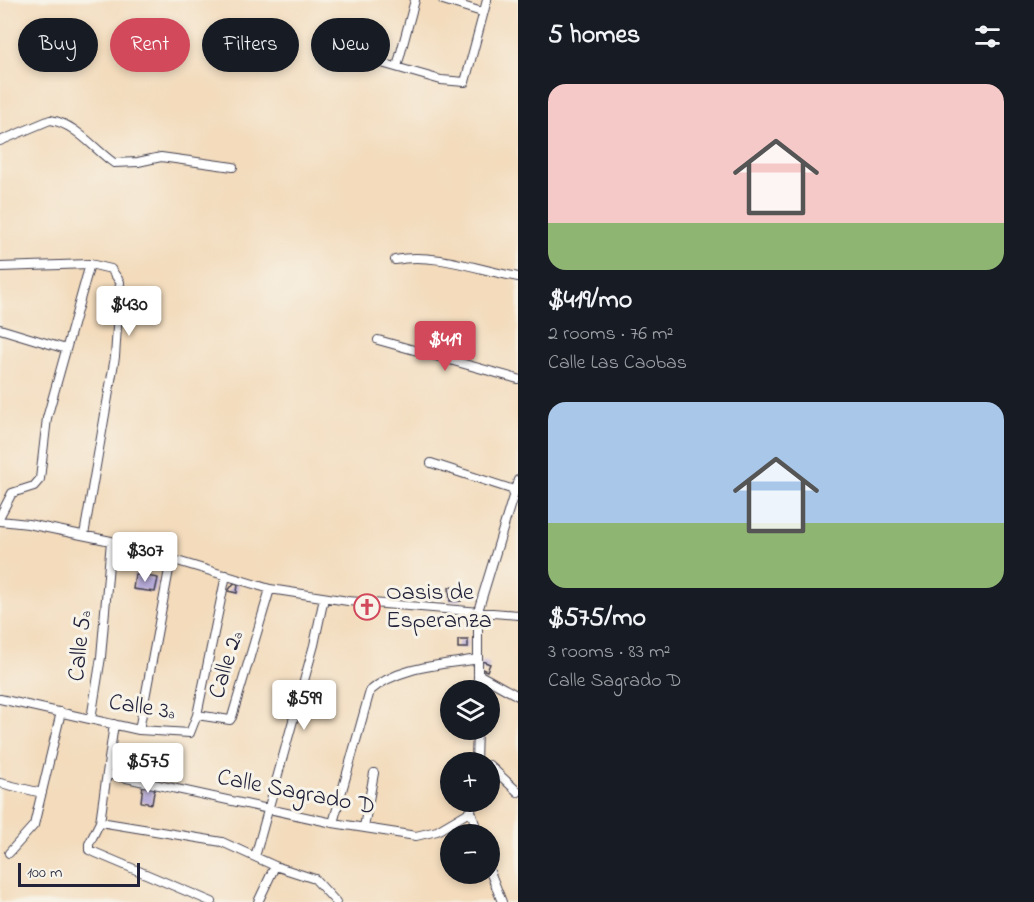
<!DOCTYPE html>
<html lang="en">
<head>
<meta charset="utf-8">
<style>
	:root { --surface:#171b24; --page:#20242c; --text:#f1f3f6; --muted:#9ea1a6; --accent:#d1495b }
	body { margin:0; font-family:"Indie Flower",sans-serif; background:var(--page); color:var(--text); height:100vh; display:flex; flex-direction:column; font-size:22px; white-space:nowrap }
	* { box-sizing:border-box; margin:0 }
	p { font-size:20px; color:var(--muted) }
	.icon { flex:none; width:33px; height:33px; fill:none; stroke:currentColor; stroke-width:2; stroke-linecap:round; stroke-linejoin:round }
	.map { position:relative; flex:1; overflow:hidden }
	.sheet { display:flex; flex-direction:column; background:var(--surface); width:516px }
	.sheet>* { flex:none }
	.hud { position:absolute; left:18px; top:18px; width:410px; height:54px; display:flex; gap:12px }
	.controls { position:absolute; left:440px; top:680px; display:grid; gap:12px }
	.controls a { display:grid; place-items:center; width:60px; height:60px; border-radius:50%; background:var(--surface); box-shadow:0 3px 9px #0003; font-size:30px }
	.scale { position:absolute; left:18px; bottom:15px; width:122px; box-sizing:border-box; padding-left:6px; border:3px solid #22223b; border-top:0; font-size:16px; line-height:21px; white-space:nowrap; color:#22223b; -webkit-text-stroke:4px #f7f3e8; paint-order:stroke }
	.price { position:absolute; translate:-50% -51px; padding:0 14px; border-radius:6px; background:#fff; color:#222; font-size:20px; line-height:39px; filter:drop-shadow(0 2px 3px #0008) }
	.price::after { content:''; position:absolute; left:50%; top:36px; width:18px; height:14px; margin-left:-9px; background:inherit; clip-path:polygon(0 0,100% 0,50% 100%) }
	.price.active { background:var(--accent); color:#fff }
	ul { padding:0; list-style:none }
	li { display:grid; align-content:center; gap:12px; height:318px; padding:0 30px }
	li span { display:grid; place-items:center; height:186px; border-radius:18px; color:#555 }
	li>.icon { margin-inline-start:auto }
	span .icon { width:108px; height:108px; fill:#fffc; stroke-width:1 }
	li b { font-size:26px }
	h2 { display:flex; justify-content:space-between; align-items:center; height:72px; padding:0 30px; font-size:26px }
	.chip { padding:0 21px; border-radius:27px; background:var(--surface); box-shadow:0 3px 9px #0003; font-size:21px; line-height:54px }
	.chip.active { background:var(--accent); color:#fff }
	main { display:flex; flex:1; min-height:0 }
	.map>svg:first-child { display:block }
</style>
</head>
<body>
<main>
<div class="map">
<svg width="518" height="902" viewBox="0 0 518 902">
	<rect width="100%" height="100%" fill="#f7f3e8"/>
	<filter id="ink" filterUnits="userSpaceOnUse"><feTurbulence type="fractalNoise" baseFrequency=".0167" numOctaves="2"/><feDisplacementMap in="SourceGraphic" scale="12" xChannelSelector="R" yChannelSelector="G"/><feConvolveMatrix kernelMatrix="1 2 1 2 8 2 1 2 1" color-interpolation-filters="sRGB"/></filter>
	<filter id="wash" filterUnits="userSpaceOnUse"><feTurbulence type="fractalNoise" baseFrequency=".008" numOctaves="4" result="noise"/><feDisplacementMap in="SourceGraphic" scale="24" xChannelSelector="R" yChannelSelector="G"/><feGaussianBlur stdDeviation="1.35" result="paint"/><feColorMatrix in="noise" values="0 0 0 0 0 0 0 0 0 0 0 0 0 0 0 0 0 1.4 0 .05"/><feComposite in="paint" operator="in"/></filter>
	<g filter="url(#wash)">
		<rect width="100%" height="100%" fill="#f3dbbc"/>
		<g id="blocks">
			<path fill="#b7acda" d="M135,574L158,578L155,592L133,589Z
				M234,583L238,584L237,593L228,591Z
				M449,587H461V601H450Z
				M363,600L373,602L371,614L361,612Z
				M458,640H468V648H458Z
				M482,661L490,664L487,671L479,668Z
				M143,784L155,786L152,804L141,802Z"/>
		</g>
	</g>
	<g filter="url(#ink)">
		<use href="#blocks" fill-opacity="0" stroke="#413e4e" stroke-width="1.5"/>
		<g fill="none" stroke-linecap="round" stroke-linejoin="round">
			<g stroke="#413e4e" stroke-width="10">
				<path id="minor" d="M443,0L482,12
					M336,50L441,80L465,82L487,0
					M397,67L415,0
					M0,141L50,120C75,123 94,149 114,163L138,162L161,157L233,167
					M395,260C435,252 478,270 518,277
					M0,267L90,264L111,269L120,282L115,357L84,535
					M0,329L66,349
					M378,340L518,379
					M431,463L517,491
					M0,516L12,493L34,486L40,479L47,418L90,264
					M0,521L28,524L111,541L270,589L348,601L518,615
					M478,674L518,696
					M478,690V611L518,480
					M0,699L139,730L190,733L197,715L226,575
					M197,715L230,720L232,717L270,589
					M91,719L101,657L111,541
					M114,724L100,822L89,844V850L212,902
					M139,730L171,559
					M476,762L477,729
					M489,765L518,792
					M108,774L333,823L416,836L437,831L471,811
					M0,783L42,793
					M472,801L471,811L478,834
					M100,822L222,842L275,866L315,879L336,902
					M333,823L370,691C398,666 443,665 478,659
					M364,827L374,773
					M9,853L34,825L61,712
					M255,857L314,645L324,598
					M489,869L502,902
					M258,902L275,866"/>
			</g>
			<use href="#minor" stroke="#fff" stroke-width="8"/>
		</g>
	</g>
	<defs>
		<g id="church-ring" transform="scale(1.35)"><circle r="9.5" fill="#f7f3e8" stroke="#d1495b" stroke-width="1.5"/><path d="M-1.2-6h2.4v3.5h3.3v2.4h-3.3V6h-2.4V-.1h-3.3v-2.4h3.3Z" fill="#d1495b"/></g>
	</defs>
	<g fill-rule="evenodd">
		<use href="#church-ring" x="367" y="607"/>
	</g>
	<g text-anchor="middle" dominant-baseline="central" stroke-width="6" stroke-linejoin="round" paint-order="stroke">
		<g font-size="24" fill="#22223b" stroke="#f7f3e8" text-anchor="start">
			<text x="386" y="593">Oasis de<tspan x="386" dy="28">Esperanza</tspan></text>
		</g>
		<g font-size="24" fill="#22223b" stroke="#f7f3e8">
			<text transform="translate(81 646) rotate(-84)">Calle 5ª</text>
			<text transform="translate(227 665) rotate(-73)">Calle 2ª</text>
			<text transform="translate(142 708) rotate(9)">Calle 3ª</text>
			<text transform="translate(296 793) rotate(11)">Calle Sagrado D</text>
		</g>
	</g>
</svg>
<div class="controls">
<a><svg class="icon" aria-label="layers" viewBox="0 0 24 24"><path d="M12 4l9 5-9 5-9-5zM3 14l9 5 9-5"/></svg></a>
<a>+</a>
<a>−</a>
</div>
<div class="scale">100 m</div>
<b class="price" style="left:129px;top:337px">$430</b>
<b class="price active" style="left:445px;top:372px">$419</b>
<b class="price" style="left:145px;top:583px">$307</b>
<b class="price" style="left:304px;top:731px">$599</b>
<b class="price" style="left:148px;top:794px">$575</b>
<div class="hud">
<a class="chip">Buy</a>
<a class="chip active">Rent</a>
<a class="chip">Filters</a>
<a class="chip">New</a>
</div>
</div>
<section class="sheet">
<h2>5 homes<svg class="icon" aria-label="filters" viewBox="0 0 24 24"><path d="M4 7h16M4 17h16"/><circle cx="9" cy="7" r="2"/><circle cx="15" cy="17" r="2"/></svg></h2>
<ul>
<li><span style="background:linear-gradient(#f6c9c9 75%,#8fb573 0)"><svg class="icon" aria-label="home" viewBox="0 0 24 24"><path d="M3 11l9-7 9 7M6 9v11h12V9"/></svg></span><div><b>$419/mo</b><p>2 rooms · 76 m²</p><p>Calle Las Caobas</p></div></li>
<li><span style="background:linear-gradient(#a9c7e8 65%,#8fb573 0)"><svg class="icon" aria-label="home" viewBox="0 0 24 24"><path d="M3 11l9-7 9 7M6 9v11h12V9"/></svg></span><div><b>$575/mo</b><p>3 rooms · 83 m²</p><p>Calle Sagrado D</p></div></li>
</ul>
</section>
</main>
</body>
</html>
